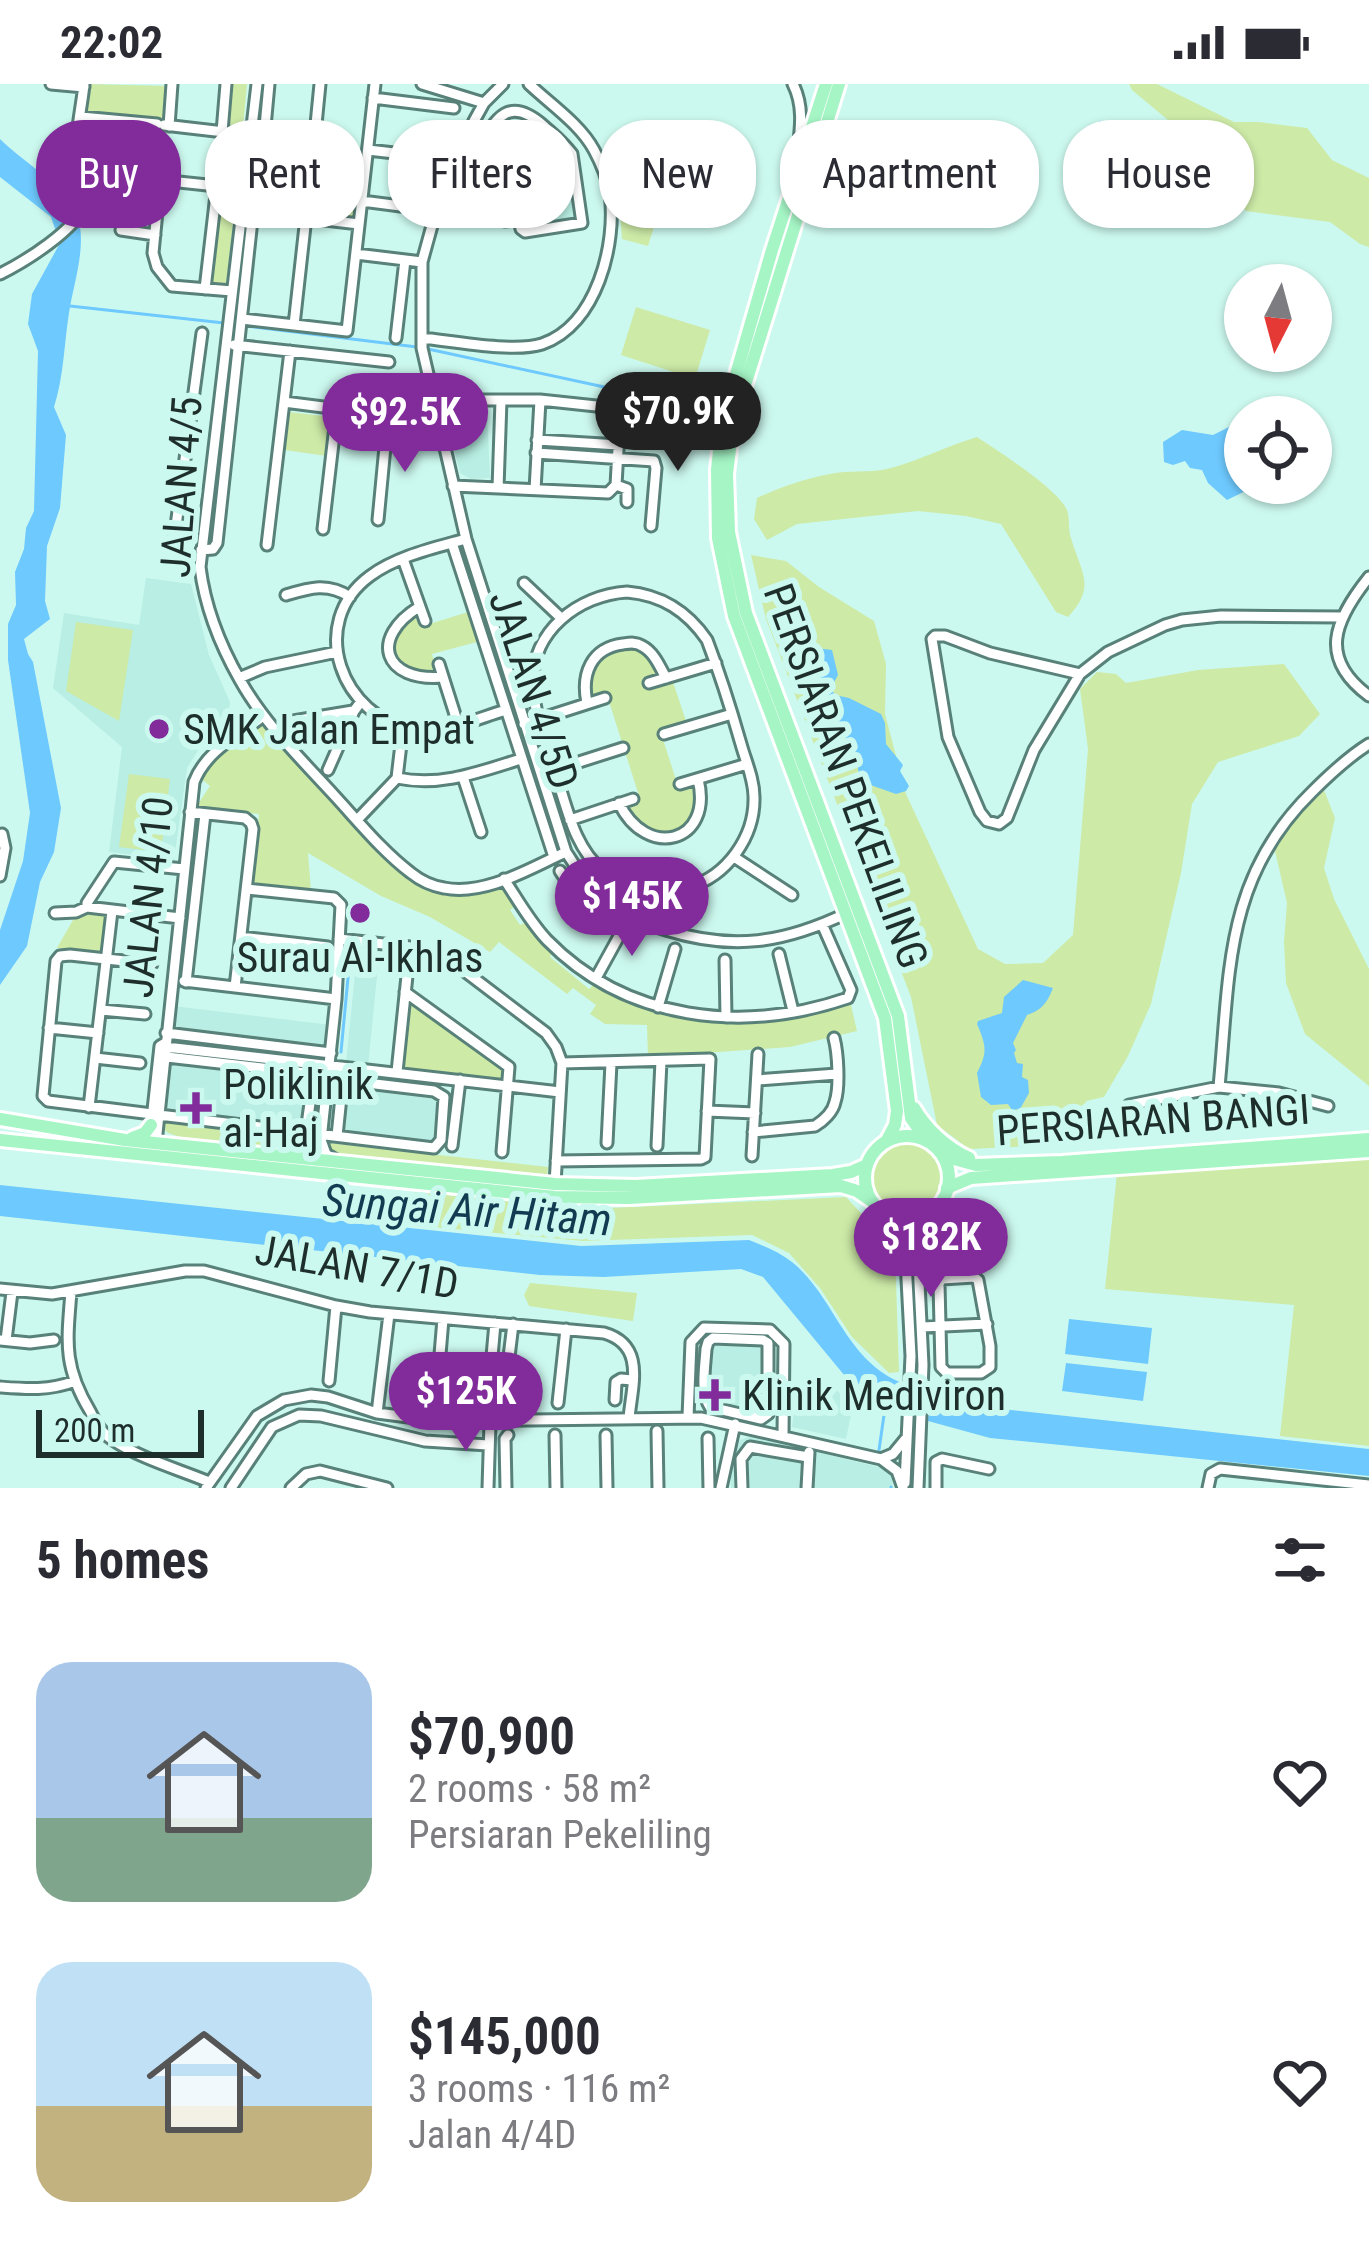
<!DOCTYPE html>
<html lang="en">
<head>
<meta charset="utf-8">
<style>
	:root { --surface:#fff; --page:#f7f7f7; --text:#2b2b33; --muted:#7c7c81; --accent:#812c9a }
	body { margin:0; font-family:"Roboto Condensed",sans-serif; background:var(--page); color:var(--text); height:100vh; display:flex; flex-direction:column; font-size:45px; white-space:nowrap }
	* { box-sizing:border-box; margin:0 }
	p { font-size:39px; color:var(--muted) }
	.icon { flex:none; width:66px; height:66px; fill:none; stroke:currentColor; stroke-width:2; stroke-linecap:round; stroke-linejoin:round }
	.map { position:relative; height:1404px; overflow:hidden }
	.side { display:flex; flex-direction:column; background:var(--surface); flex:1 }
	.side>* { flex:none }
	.banner { position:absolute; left:36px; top:36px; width:1299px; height:108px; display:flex; gap:24px }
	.needle { width:78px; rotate:186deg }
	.controls { position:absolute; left:1224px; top:180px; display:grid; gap:24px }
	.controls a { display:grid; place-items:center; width:108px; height:108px; border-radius:50%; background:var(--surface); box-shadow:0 3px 9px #0004; font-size:60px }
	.scale { position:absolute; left:36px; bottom:30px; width:168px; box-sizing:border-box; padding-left:12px; border:6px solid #1d2e2b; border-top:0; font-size:33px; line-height:42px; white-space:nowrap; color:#1d2e2b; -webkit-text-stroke:9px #ccf9ef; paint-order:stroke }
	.price { position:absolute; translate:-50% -102px; padding:0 27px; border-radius:42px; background:var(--accent); color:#fff; font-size:39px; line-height:78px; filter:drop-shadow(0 3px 6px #0008) }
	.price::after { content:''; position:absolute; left:50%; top:72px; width:36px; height:27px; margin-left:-18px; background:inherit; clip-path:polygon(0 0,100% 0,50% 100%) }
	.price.active { background:#222; color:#fff }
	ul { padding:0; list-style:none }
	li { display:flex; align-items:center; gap:36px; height:300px; padding:0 36px }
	li span { display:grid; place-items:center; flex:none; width:336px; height:240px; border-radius:36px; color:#555 }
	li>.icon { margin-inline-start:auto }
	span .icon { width:144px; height:144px; fill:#fffc; stroke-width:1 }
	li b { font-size:51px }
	h2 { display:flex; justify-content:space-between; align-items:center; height:144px; padding:0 36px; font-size:51px }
	.chip { padding:0 42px; border-radius:48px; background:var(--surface); box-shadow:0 3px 9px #0004; font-size:42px; line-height:108px }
	.chip.active { background:var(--accent); color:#fff }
	.status { display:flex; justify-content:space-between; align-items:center; height:84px; padding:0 60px; background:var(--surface); direction:ltr }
	.status svg { height:33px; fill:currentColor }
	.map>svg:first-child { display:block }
</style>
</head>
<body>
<div class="status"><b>22:02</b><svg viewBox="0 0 49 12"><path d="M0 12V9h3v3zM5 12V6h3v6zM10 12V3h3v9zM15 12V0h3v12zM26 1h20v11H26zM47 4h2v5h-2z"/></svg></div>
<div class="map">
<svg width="1369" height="1404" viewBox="0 0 1369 1404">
	<rect width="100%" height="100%" fill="#ccf9ef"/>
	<path fill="#b8eee3" d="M510,28L532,34L571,72L580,137L526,146L524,143L516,96L482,65L486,56Z
		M476,323L487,326L490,394L471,395L460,389L445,327Z
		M146,494L191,500L209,571L230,618L228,633L204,657L187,684L174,776L109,768L122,663L53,604L64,529L139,541Z
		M358,860L380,862L368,982L346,979Z
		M173,922L331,941L329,967L170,947Z
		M169,976L310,992L304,1046L162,1029Z
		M351,1000L433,1010L441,1014L436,1060L339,1050L344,1004Z
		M711,1257L763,1258L760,1333L709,1319Z
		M797,1299L835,1305L853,1321L846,1355L792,1343Z
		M751,1352L891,1386L893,1404H731V1378L740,1356Z"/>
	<path fill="#cdeaa7" d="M88,0L167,2L164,37L86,29Z
		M233,0H247L243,43L228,41Z
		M1129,0H1157L1234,38H1259L1307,44L1332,76L1369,94V163L1360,160L1330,138L1246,127L1224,104L1209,66L1186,51L1132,6Z
		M314,83L361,89L355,134L309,129Z
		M642,92L658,96L665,107L648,162L622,155L618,101L621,93Z
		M220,110L236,112L226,202L211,200Z
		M636,223L710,246L695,295L621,271Z
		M289,328L332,333L327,372L284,366Z
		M977,353C998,367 1058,405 1067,426C1070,434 1068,446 1071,454C1081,489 1097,502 1068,533L1056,528L1001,440L966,432L918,427L797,440L767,456L754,435L757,414C781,403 804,395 830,390C849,386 868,389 887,385C919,377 946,362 977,353Z
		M751,471L786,477L819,503L874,537L886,580L885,630L906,710L978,865L1005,880L1043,879L1073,851L1088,665L1080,605L1097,588L1116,590L1126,599L1198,586L1284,580L1320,630L1299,652L1218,678L1192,720L1181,789L1151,920L1128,972L1104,1013L1086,1017L1075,1060L969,1065L937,1041L911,913L766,535Z
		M468,528L477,558L432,570L436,585C428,587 422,589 415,587C397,583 388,559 398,545C401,540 411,534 415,532L420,543Z
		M76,538L133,546L119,637L66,607Z
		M632,561C646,568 653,574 658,589L644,594L647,603L672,595L686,637L660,646L678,702L696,698L698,706L695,732L676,748L651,749L630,731L626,720L640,715L606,608L593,613C587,593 593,585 604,569Z
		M262,639L418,797C455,812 466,812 504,799L516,821L510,826L520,841L529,837L554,867L550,873L589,905L594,900L641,923L698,935L777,937L850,917L857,947L790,963L648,973L647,941L605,940L590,930L596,921L573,904L567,910L499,858L490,868L430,833L381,812L308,769L311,807L252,800L259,730L196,723L210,702L199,693L214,672Z
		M129,690L170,695L161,768L119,763Z
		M1324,706L1335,734L1324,784L1334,815L1369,885V1002L1305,950L1286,899L1284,858L1287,819L1275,767L1286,742Z
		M77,829H109L104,869L57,864Z
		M409,914L507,986L508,999L401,986Z
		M164,1035L169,1036L170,1039L301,1055L316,1053V1063L308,1067L180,1053L168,1049L163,1044Z
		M872 1091a36 36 0 1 1 72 0a36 36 0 1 1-72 0Z
		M329,1059L548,1083L547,1093L339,1073L328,1068Z
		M1369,1074V1362L1280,1352L1294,1221L1105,1205L1117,1089Z
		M415,1108L588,1125L846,1113L895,1166L899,1288L889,1289L852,1253L820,1204L789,1169L752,1151L583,1157L412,1141Z
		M530,1199L637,1209L633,1237L529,1222L524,1211Z"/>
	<path fill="#6ec9fe" d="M1099,37L1152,44L1185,80L1200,91L1201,95L1188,98V104H1181L1180,109L1168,112L1158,109L1161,119L1153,120L1147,107L1140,115C1120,111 1096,91 1091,71C1089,61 1091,52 1093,42H1098Z
		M0,55C18,73 59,100 71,118C92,150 74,195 69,229C64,260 64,292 54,323L66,351L60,424L47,462L45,517L50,535L24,555L28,570L33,578L61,724L54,768L40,798L27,862L0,901V846L23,777L30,729L8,576V540L16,521L15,488L24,465L26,444L34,427L38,267L28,240L32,210L60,159L51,133L0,93Z
		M1245,335V399H1262L1227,416L1208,399L1202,386L1190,384L1185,377L1173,381L1164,378L1163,358L1182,346L1213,351Z
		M795,525C808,529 810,544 807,555L815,564L832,566L838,591L831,604L835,611L849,614L881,630L885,639L886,660L903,681L900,687L909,702L906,707L896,710L862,698C856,684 857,671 852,658L843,653L832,620L806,597C813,587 820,588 812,573L797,570L794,556L785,542L792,526Z
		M1023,896L1053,904C1047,919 1042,926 1027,931L1013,959L1016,966L1014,969L1017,979L1023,980L1022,993L1028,996L1029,1009L1020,1025L1012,1026L1008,1020L991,1021L981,1013L977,989C988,968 986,961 977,940L978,937L1002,929L1004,913Z
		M0,1101L581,1162L749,1156C764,1162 779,1168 792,1178C836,1214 844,1275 902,1299L900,1328L885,1324L859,1309L763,1193L741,1185L604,1193L540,1191L0,1132Z
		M1069,1235L1152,1244L1148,1280L1065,1270Z
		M1066,1279L1147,1288L1143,1317L1062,1307Z
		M930,1306L992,1324L1369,1365V1392L990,1354L928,1337Z"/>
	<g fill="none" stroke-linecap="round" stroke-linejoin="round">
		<path stroke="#6ec9fe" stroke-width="3" d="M70,222L224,239
			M246,242L417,263
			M428,265L609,304L702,312
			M341,968L351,862
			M879,1366L885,1324
			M891,1403V1404"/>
		<g stroke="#588179" stroke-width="15">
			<path id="minor" d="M51,0L84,3
				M257,0L200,483C205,523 220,561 240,596C264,639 300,674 333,710C358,737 382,767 411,789C421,797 432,802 444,804C486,812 530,784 566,768
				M422,0L484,19
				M503,0L484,19L474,37L450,90L433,138L422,178V264L466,455L566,768C578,785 588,808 606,820C623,833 645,840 666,846C733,867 784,859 847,829
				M793,0C805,24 800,48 797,74
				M373,14L454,24
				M81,33L157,40
				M164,41L250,51
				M169,42L172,0
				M222,48L226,0
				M464,56L513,95L521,145L525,148L582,139L572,70C564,59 554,51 544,42C509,11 496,33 478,66
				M368,66L438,74
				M248,74L365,86
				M262,75L269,0
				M312,81L320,0
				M83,88L149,95
				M513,95L536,74L572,70
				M516,113L502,115L505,137L520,135
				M362,117L416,124
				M247,127L359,140
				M121,146L155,151
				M356,170L422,178
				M0,190C26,177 74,147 86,120C93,103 81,90 78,75C74,52 82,23 84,0
				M205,205L217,102
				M232,207L172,202L157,183L153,169L160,96L245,105
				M242,235L347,247L375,0
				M294,241L306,133
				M396,254L405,176
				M422,254C452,257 514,269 542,260C597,241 617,160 610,109C607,93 601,79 594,66C580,40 550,20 529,0
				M234,261L389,278
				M284,318L378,330L385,334L387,342L378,436
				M434,321L482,316H540
				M620,331L675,335
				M537,356L619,361
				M536,369L654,377L656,384L651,442
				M616,401L627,405V418
				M453,402L608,409L616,401L620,331L615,324L540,316L535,406
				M498,404L501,316
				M323,445L337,325
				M466,455C434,464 397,472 370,492C306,539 341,634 415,646C445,650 478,634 506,626
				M452,459L554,773
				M267,461L290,267
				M173,464L202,249
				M201,466L213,465L217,459L253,127
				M403,475L425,537
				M1369,493C1334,537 1318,574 1369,612
				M524,499L561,534
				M627,508C662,511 687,527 707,556C720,590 731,625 741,660C746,678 754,695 754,713C755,753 727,792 689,803C659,811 626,806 602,786C576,765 568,728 558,697C548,667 534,632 533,600C531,547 579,511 627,508Z
				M286,511C309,504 328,498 350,513
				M419,523C369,554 383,598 443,593
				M439,580L458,640
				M1080,590L990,569L945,552H935L932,555L948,653L980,728L987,737L999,740L1007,734L1034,666L1080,590L1108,568L1165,541L1182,536L1221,532L1342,533
				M239,594L265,583L337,568
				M649,599L716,579
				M587,619C581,590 591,564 623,560C630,559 636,558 642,562C654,568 660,583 666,594
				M287,638L353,627
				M524,640L605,614
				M664,650L732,630
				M328,686L354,627L360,619
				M554,686L623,664
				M463,693L481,748
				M397,694C441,703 479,688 521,675
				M680,700L747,680
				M619,719C646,776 714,760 698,695
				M190,728L245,734L251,739L253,745L235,903
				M357,736L397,694L403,643
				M570,736L633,715
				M734,773L792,811
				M560,787L578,814L622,847
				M0,792L5,764L2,750
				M504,795C518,816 530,838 547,856C626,937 743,950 848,914L851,906L822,840
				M247,805L334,814L341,821L336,915L321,1056L326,1070L336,1076
				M87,823V819L114,778L184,785
				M55,829L76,828L87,823L180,834
				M241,853L328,863
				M339,855L410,863L446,873L546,949L556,963L562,979L555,1100
				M779,870L793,927
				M725,876L726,933
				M152,880L70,871L60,872L56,877L43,1012L48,1017L152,1030
				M596,894L629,834
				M184,897L336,915
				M186,898L205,730
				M405,908L509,983L502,1068
				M658,923L675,865
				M101,926L145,930
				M49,944L98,949
				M166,949L331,969
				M166,963L560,1008
				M167,973L314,990L306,1048
				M95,974L140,979
				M397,988L410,863
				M757,996L837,990
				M1219,1003C1230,889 1224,794 1312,708C1330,690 1348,673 1369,660
				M1129,1021L1219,1003L1279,1009L1328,1022
				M89,1023L112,827
				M707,1027L755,1029
				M159,1031L434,1064L441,1056L444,1013L434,1007L350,997L342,1003L337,1052
				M152,1035L160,962L165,959
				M753,1048L815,1042C823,1037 833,1028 835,1018C840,1003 838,969 834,954
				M156,1059L194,698C206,667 237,652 262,633
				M607,1059L611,979
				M452,1062L460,996
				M657,1062L661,977
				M752,1072L758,970
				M556,1077L701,1075L705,1073L710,975L562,979
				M891,1132L901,1146L905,1157L911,1272L905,1399
				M974,1193L978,1196L990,1262V1283L981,1289H947L941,1283L939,1200L942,1195Z
				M0,1205L52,1210L185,1187H204L336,1222L370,1228L604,1249C646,1261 632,1301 629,1334
				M71,1208C67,1258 63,1282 90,1327C96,1339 101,1349 113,1356C141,1375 178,1385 209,1398
				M922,1243L987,1240
				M713,1254L763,1256L768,1259V1330L761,1335L710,1323C700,1308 705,1283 706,1265L708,1258Z
				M0,1256L30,1259L54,1256
				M6,1256L12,1208
				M329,1297L336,1222
				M0,1303C26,1305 49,1307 75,1297
				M615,1316L616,1298L621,1295L632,1296
				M488,1317L495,1239
				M436,1318L443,1235
				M558,1319L566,1245
				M503,1322L513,1240
				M377,1329L389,1230
				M688,1333L691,1258L704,1244L770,1246L784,1260L783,1351
				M657,1347L658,1404
				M555,1351L556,1404
				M606,1351L607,1404
				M708,1354L709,1404
				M881,1375L893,1370L907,1353
				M206,1404L257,1332L284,1316L311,1311L328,1313L377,1329L439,1337L701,1334L881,1375L897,1387L903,1404
				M231,1404L272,1343L299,1331L321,1332L425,1357L488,1361
				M291,1404L306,1390L320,1387L387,1404
				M488,1404L490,1339
				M506,1404L505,1355L508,1351
				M721,1404L735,1340
				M742,1404L741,1375L750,1363L808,1373
				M807,1404L809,1368
				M918,1404L923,1281L917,1157L927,1130
				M936,1404V1378L942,1375L989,1385
				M1208,1404L1211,1390L1220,1385L1369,1401"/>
		</g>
		<g stroke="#fff" stroke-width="18">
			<path id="major" d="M826,0L772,166L722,339L717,386L718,454L734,532L885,934L897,1027L895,1041L886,1058
				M839,0L733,340L727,390L729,448L746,529L898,932L911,1034L927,1057
				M914,1024C926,1045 947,1064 969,1074
				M0,1035L125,1056L555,1100L636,1102L833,1091L851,1088L867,1081
				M865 1094a42 42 0 1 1 84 0a42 42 0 1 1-84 0Z
				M132,1054L145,1049L151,1041
				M0,1056L555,1113L629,1114L841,1102L857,1107L873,1118
				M943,1072L976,1081L1062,1078L1369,1055
				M947,1104L971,1094L1369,1067
				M879,1130L895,1149L906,1174
				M917,1171L938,1128"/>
		</g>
		<use href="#minor" stroke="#fff" stroke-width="9"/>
		<use href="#major" stroke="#a5f5c5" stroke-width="12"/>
	</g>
	<g fill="#812c9a" stroke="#ccf9ef" stroke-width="4.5">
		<circle cx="159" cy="645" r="12"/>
		<circle cx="360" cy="829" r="12"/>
		<path d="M190 1006h12v12h12v12h-12v12h-12v-12h-12v-12h12z"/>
		<path d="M709 1293h12v12h12v12h-12v12h-12v-12h-12v-12h12z"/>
	</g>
	<g text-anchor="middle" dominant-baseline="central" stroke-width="12" stroke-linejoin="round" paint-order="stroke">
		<g font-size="42" fill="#1d2e2b" stroke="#ccf9ef">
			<text transform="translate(181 403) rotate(-86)">JALAN 4/5</text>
			<text transform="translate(534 606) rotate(72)">JALAN 4/5D</text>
			<text transform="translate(846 692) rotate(70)">PERSIARAN PEKELILING</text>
			<text transform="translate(148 813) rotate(-84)">JALAN 4/10</text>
			<text transform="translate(1153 1036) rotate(-4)">PERSIARAN BANGI</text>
			<text transform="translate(357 1183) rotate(10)">JALAN 7/1D</text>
		</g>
		<g font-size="42" fill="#1d2e2b" stroke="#ccf9ef" text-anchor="start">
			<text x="183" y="645">SMK Jalan Empat</text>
			<text x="360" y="873" text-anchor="middle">Surau Al-Ikhlas</text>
			<text x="223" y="1000">Poliklinik<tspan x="223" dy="48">al-Haj</tspan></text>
			<text x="742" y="1311">Klinik Mediviron</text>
		</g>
		<g font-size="45" font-style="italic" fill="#123a50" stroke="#ccf9ef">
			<text transform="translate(467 1126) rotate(4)">Sungai Air Hitam</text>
		</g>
	</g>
</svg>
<div class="controls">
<a><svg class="needle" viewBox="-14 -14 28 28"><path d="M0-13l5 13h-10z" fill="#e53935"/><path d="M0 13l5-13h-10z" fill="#7c7c81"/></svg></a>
<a><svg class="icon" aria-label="locate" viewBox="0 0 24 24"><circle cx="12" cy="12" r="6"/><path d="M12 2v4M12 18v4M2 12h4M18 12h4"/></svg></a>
</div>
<div class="scale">200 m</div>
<b class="price active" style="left:678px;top:390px">$70.9K</b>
<b class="price" style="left:405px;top:391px">$92.5K</b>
<b class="price" style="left:632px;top:875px">$145K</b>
<b class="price" style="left:931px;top:1216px">$182K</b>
<b class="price" style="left:466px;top:1370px">$125K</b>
<div class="banner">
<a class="chip active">Buy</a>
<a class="chip">Rent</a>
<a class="chip">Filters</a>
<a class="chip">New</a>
<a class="chip">Apartment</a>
<a class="chip">House</a>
</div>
</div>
<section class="side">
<h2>5 homes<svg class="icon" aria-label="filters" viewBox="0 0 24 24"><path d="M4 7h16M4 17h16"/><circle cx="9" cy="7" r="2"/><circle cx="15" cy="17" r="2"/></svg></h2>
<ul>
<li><span style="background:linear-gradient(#a9c7e8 65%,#7fa58c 0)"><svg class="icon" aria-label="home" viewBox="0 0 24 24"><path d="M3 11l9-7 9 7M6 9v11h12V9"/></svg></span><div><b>$70,900</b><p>2 rooms · 58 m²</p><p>Persiaran Pekeliling</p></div><svg class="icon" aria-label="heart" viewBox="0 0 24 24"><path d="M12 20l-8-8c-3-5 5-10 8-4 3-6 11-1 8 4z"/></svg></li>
<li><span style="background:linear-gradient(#bfe0f5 60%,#c2b280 0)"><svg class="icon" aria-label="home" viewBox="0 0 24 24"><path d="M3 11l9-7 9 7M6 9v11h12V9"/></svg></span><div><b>$145,000</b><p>3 rooms · 116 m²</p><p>Jalan 4/4D</p></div><svg class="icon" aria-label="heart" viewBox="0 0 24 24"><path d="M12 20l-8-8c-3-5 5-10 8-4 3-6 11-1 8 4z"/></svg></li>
</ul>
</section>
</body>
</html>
